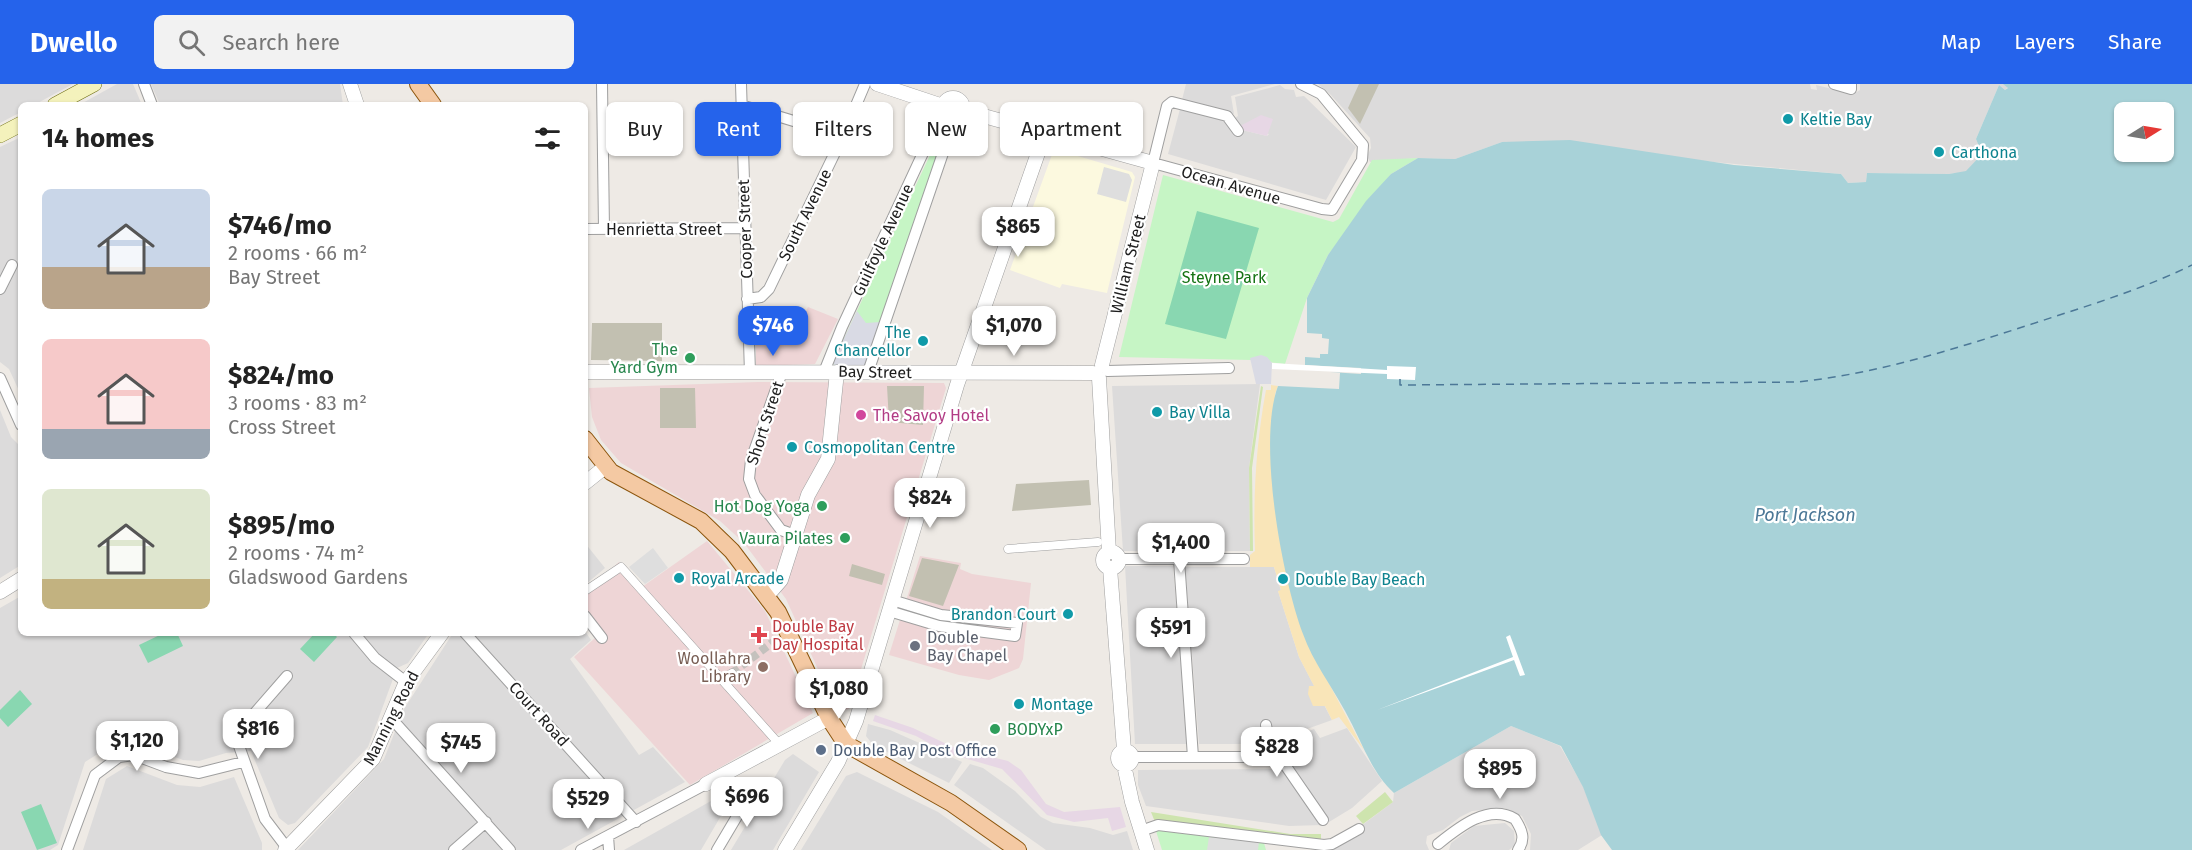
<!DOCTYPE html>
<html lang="en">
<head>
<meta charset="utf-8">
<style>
	:root { --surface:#fff; --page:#f2f2f2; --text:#222; --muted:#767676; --accent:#2563eb }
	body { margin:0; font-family:"Fira Sans",sans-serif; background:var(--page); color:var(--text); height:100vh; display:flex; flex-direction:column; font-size:22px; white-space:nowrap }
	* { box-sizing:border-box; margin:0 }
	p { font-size:20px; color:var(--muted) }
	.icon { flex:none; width:33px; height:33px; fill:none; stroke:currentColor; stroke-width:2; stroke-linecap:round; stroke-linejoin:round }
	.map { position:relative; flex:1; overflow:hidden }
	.panel { position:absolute; left:18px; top:18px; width:570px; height:534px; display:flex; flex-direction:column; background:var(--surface); border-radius:9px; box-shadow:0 2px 4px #0004 }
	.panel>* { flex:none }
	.hud { position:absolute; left:606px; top:18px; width:570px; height:54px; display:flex; gap:12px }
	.needle { width:39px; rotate:79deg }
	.buttons { position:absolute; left:2114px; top:18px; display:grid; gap:12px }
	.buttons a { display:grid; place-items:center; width:60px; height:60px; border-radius:9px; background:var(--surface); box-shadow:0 2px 4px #0004; font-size:30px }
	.price { position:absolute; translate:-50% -51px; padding:0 14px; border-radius:12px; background:#fff; color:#222; font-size:20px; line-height:39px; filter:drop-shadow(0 2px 3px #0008) }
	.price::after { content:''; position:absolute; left:50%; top:36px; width:18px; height:14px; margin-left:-9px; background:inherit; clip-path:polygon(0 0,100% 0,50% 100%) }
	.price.active { background:var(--accent); color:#fff }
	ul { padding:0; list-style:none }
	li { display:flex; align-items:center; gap:18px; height:150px; padding:0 24px }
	li span { display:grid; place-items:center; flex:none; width:168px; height:120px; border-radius:9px; color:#555 }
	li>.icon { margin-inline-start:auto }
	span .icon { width:72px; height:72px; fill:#fffc; stroke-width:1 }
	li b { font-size:26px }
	h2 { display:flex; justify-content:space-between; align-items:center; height:72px; padding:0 24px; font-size:26px }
	.chip { padding:0 21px; border-radius:9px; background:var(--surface); box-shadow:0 2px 4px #0004; font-size:21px; line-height:54px }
	.chip.active { background:var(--accent); color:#fff }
	header { display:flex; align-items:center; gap:36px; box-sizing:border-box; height:84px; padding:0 30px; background:var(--accent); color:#fff }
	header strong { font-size:28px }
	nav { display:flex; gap:33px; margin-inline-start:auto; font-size:21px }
	.search { width:420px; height:54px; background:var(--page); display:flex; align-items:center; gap:15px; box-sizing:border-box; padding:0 21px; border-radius:9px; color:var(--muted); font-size:22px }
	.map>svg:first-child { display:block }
</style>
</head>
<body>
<header>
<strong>Dwello</strong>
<div class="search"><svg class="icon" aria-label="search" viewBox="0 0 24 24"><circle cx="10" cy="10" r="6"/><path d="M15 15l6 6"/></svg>Search here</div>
<nav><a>Map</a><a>Layers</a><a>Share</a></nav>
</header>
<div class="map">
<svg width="2192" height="766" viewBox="0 0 2192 766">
	<rect width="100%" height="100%" fill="#eeeae5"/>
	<path fill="#dcdbdb" d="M0,0H73L34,21H21V28L0,39Z
		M117,0H133L142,21H79Z
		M151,0H340L343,21H160Z
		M1186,0H1275L1231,12L1234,30L1182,16Z
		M1318,0H1810L1811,5L1817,6L1816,1L1853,10L1860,6V0H2011L2005,6L1999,1L1976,55L1982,70L1966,88L1949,90L1867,89L1866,98L1848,99L1841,90L1502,58L1455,75L1418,74L1370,78L1367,72L1371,64L1370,54L1330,10Z
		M1280,1L1285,5L1294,6L1296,13L1304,12L1356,63L1326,116L1168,70L1180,25L1227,36L1231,48L1241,50L1242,46L1267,52L1269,50L1240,42L1235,34L1238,32L1235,13Z
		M21,53V311L9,285L0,278V63Z
		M1260,300L1249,384L1250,467H1123L1112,302Z
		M0,326L11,353L21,363V481L0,494Z
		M585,459L605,484L585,501Z
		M1125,482H1173L1188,660H1135Z
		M1185,483H1274L1281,507H1278L1299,573L1332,636L1265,660H1199Z
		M21,512V549H429L408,579L397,584L368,663L295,739L288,741L279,734L251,667L226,669L199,677L183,676L123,654L85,678L58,761L50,766H0V524Z
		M585,547L591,556L570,575L639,671L653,663L685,698L561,766H298L384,675L404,625L453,549Z
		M868,640L890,646L962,678L949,699L873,661L866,652Z
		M1511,642L1560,662L1583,702L1602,751L1578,766H1530L1531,750L1522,732L1504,724L1472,727L1460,733L1443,746L1427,752L1426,759L1429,766H1321L1337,762L1362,750L1361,742L1393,718L1394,709Z
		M1347,644L1382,697L1352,724L1329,738L1274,660L1314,645L1320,654Z
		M793,670L819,688L773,766H731L785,676Z
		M970,680L983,684L1015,707L1041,733L1053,739L1090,744L1113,751L1127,747L1133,766H1046L954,701Z
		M127,682L177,701L200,703L234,693L262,759V766H83L106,695Z
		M1283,685L1322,741L1289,742L1146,722L1138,701V686Z
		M857,688L938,728L992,766H801L846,692Z
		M739,701L701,766H624L688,730Z
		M1505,739L1514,747L1515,761L1509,766H1449L1451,759L1474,742Z"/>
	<path fill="#eed5d6" d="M808,223L838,235L815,280L756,282V242H799Z
		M758,298L944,299L946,304L849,625L837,627L786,515L744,459L720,437L621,379L601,356L592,333L589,304Z
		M707,457L765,527L813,629L690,701L574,573L595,554L585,540V508L619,478L642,503Z
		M920,472L961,479L960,485L972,490L1031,499L1023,575L1019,584L989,596L959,591L889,571Z"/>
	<path fill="#e7d7e5" d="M1261,31L1273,35L1267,52L1242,46L1240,42Z
		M875,631L913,644L955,664L1008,677L1021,686L1046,720L1064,728L1120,723L1126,743L1112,747L1108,734L1074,738L1047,731L1002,685L947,669L916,652L873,637Z"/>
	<path fill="#fcf9df" d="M1054,65L1132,88L1135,93L1107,209L1062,200L1060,204L1010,186Z"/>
	<path fill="#c2c0b1" d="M1359,0H1379L1360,40L1348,24Z
		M592,239H662V277L591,276Z
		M887,302H924L923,341L889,338Z
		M660,304H695L696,344H660Z
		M1089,396L1091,421L1012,427L1016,400Z
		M922,474L959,481L943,522L909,512Z
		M852,480L885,490L882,501L849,492Z"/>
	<path fill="#cee4ae" d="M1261,302L1263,303L1252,384L1253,467H1250L1249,384Z
		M1385,708L1393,718L1363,740L1356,732Z
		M1151,728L1290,750H1321V757L1155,738Z"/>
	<path fill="#f9e5b8" d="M1271,301L1278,302L1275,310L1304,552L1364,666L1339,633L1332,636L1325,622H1313L1308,610L1309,602H1314L1299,573L1278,507L1281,506L1274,483H1250V471L1255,467C1253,412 1256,360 1266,306H1271Z"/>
	<path fill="#c6f5c5" d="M945,39L949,41L865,281H834L833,278Z
		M1418,74L1391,90L1328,171L1307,214L1285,280L1251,276L1119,273L1163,91L1333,138L1339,135L1372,76Z
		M1159,745L1264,759L1266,766H1162L1156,747Z"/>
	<path fill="#89d7b1" d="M1197,127L1259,144L1226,255L1165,240Z
		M164,549H177L183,562L148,579L139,561Z
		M315,549H333L337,553L314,578L300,565Z
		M20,606L32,620L8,643L0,634V626Z
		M41,720L57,759L37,766L21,728Z"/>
	<path fill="#dedede" d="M1104,83L1129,90L1132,96L1126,118L1097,110Z
		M653,464L668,484L645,500L629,483Z
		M1209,753L1259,758L1258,766H1207Z"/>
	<path fill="#d9dae4" d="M857,227L866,239L880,238L865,281L835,282L833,278Z
		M1261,271L1267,273L1272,279L1271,300H1256L1250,274Z"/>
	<path fill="#a8d2d8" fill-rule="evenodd" d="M2003,0H2192V766H1612L1601,751L1583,703L1561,662L1511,642L1394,709C1370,687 1361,655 1345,627C1331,601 1313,578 1303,550C1282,494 1257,358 1278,302L1339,305L1340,289L1330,288L1361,290V284L1305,281V273L1320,274V270H1328L1329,255L1322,254V250L1307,249V214L1328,171L1366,117L1391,90L1418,74L1455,75L1502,58L1570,56L1734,81L1841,90L1848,99L1866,98L1867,89L1949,90L1966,87L1982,70L1976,55L1999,1L2005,6L2008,4ZM2124,28H2163V68H2124Z"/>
	<path fill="#fff" d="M1272,279L1387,286V282L1416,283L1415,296L1387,295V290L1272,285Z
		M1510,551L1525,591L1520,592L1514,576L1377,626L1513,573L1506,553Z"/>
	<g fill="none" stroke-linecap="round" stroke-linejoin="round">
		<path stroke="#4c7897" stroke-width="1.5" stroke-dasharray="8 6" stroke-linecap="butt" d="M1400,295V301L1798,298C1881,289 1958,264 2038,238C2090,221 2143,205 2192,181"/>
		<path stroke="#c4c1bd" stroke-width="8" stroke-dasharray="8 4" stroke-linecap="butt" d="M732,589L773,558"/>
		<g stroke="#9f9f9f" stroke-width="9">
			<path id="pedestrian" d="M1008,465L1098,458
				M585,507L621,483L780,661
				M722,596L732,589"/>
		</g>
		<g stroke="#9f9f9f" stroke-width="12">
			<path id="minor" d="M144,0L152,21
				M602,0L604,145
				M741,0L750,289
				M1834,0L1851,5V0
				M741,21L843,52
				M1238,47L1227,32L1172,18L1167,22L1153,79L1322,125L1332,126L1362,76L1363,61L1321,10L1301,0
				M585,145L744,144
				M0,205L12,181
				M747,215L761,213L769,205L843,52L865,0
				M1107,287L1229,284
				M782,288L751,376L749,395L755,411L781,446L795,451
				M824,288L842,243L943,26
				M868,288L955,34
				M0,294L21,341
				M1118,475H1244
				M1179,476L1193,673
				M889,527L939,542L1015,552L1017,539L941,531L892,516
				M585,532L602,554
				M354,549L375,574L406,598
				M465,549L636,738
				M287,592L246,639L238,659L265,735L287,764
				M391,634L510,766
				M1266,641L1272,673L1281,675L1323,736
				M1132,673H1272
				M1141,747L1158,741L1324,761L1332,760L1359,745
				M608,752L609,766
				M1438,760C1458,744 1488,719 1515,735C1522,746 1526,755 1518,766
				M67,766L95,691L119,673L134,671L166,683L199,689L243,678
				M454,766L486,738
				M581,766L706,700
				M717,766L752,707"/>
		</g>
		<g stroke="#9f9f9f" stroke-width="15">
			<path id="tertiary" d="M350,0L357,21
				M877,0L943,22
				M943 24a10 10 0 1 1 20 0a10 10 0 1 1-20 0Z
				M962,26L1153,79L1102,281
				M585,288L1093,289
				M1099,294L1109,468
				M585,399L605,383
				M1103 476a8 8 0 1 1 16 0a8 8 0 1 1-16 0Z
				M1110,484L1124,666
				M0,508L21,495
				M767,512L781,496L808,411L828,375L837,288
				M1118 674a7 7 0 1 1 14 0a7 7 0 1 1-14 0Z
				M1124,681L1132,718L1147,766
				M706,700L829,634
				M285,766L373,675L406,598L442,549
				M785,766L838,678L856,637L957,301L1045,49"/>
		</g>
		<g stroke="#6b6c0d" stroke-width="16">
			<path id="secondary" d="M55,21L94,0
				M0,51L21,40"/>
		</g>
		<g stroke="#8c550c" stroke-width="18">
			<path id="primary" d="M418,0L433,21
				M585,355L611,388L701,437L732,467L778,528L829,634L846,660L951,719L1018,766"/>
		</g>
		<use href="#pedestrian" stroke="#fff" stroke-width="8"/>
		<use href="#minor" stroke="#fff" stroke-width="10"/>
		<use href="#tertiary" stroke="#fff" stroke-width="14"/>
		<use href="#secondary" stroke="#f4f2bc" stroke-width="15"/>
		<use href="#primary" stroke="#f4c9a3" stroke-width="16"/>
	</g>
	<g fill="#0f9aa8" stroke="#fff" stroke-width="2">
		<circle cx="1788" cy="35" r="6"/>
		<circle cx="1939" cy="68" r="6"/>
		<circle cx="923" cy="257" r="6"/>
		<circle cx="1157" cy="328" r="6"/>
		<circle cx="792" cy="363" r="6"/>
		<circle cx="679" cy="494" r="6"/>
		<circle cx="1283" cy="495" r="6"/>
		<circle cx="1068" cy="530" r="6"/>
		<circle cx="1019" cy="620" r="6"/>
	</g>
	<g fill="#2e9e5b" stroke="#fff" stroke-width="2">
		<circle cx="690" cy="274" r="6"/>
		<circle cx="822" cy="422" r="6"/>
		<circle cx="845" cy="454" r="6"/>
		<circle cx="995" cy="645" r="6"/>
	</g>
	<circle fill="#d1479c" stroke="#fff" stroke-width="2" cx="861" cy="331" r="6"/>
	<path fill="#e0444e" stroke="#fff" stroke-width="2" d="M756 542h6v6h6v6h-6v6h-6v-6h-6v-6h6z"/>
	<circle fill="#6b7280" stroke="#fff" stroke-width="2" cx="915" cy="562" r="6"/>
	<circle fill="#8d6e63" stroke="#fff" stroke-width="2" cx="763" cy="583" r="6"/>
	<circle fill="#5c6f8a" stroke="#fff" stroke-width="2" cx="821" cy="666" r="6"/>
	<g text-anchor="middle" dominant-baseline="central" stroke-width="4.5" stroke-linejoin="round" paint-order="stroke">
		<g font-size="16" fill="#0d838f" stroke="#fff" text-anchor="start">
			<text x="1800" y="35">Keltie Bay</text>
			<text x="1951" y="68">Carthona</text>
			<text x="911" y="248" text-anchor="end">The<tspan x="911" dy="18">Chancellor</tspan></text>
			<text x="1169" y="328">Bay Villa</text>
			<text x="804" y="363">Cosmopolitan Centre</text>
			<text x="691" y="494">Royal Arcade</text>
			<text x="1295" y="495">Double Bay Beach</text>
			<text x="1056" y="530" text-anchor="end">Brandon Court</text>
			<text x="1031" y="620">Montage</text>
		</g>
		<g font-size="16" fill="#1e1e1e" stroke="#fff">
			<text transform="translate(1231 101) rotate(16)">Ocean Avenue</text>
			<text transform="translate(805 131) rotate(-64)">South Avenue</text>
			<text x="664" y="145">Henrietta Street</text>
			<text transform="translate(745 145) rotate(-92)">Cooper Street</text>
			<text transform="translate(883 156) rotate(-65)">Guilfoyle Avenue</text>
			<text transform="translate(1128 180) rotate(-76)">William Street</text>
			<text transform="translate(875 288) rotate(1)">Bay Street</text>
			<text transform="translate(765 339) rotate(-72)">Short Street</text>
			<text transform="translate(539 630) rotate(48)">Court Road</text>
			<text transform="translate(391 634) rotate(-63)">Manning Road</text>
		</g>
		<g font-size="16" fill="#157314" stroke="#fff">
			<text x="1224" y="193">Steyne Park</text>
		</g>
		<g font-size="16" fill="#27864d" stroke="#fff" text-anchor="end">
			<text x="678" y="265">The<tspan x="678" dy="18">Yard Gym</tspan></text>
			<text x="810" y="422">Hot Dog Yoga</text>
			<text x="833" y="454">Vaura Pilates</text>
			<text x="1007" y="645" text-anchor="start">BODYxP</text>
		</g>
		<g font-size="16" fill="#b23c85" stroke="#fff" text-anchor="start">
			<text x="873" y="331">The Savoy Hotel</text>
		</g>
		<g font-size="16" fill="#be3a42" stroke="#fff" text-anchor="start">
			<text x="772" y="542">Double Bay<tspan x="772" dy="18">Day Hospital</tspan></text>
		</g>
		<g font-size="16" fill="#5b616d" stroke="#fff" text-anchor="start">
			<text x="927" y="553">Double<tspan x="927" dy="18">Bay Chapel</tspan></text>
		</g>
		<g font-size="16" fill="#785e54" stroke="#fff" text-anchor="end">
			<text x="751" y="574">Woollahra<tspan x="751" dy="18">Library</tspan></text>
		</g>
		<g font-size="16" fill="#4e5e75" stroke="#fff" text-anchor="start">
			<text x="833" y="666">Double Bay Post Office</text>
		</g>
		<g font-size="18" font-style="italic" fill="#4c7897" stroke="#fff">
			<text x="1805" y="431">Port Jackson</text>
		</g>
	</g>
</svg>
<div class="buttons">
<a><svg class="needle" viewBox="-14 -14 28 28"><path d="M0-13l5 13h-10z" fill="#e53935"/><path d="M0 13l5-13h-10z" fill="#767676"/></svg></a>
</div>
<b class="price" style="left:1018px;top:174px">$865</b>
<b class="price active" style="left:773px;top:273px">$746</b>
<b class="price" style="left:1014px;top:273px">$1,070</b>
<b class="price" style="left:930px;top:445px">$824</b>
<b class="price" style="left:1181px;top:490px">$1,400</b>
<b class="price" style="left:1171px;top:575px">$591</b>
<b class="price" style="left:839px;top:636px">$1,080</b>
<b class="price" style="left:258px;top:676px">$816</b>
<b class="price" style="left:137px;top:688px">$1,120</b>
<b class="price" style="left:461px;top:690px">$745</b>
<b class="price" style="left:1277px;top:694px">$828</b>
<b class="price" style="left:1500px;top:716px">$895</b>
<b class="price" style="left:747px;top:744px">$696</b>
<b class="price" style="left:588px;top:746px">$529</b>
<div class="hud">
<a class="chip">Buy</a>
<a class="chip active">Rent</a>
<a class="chip">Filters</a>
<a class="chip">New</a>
<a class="chip">Apartment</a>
</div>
<section class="panel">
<h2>14 homes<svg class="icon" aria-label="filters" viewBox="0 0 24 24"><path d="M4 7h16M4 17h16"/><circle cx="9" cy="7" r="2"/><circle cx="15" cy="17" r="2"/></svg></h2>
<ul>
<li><span style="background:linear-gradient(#c9d6e8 65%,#b9a48a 0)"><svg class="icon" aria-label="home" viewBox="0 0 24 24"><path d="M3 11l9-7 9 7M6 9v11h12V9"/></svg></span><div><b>$746/mo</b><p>2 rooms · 66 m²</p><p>Bay Street</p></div></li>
<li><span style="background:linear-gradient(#f6c9c9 75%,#9aa5b1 0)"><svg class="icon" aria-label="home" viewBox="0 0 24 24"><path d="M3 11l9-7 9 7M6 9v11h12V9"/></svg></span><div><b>$824/mo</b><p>3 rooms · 83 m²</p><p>Cross Street</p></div></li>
<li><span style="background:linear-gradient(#dfe7d0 75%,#c2b280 0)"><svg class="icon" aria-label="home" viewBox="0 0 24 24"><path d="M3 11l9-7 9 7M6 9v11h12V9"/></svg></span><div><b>$895/mo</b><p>2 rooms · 74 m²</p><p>Gladswood Gardens</p></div></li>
</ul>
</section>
</div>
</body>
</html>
